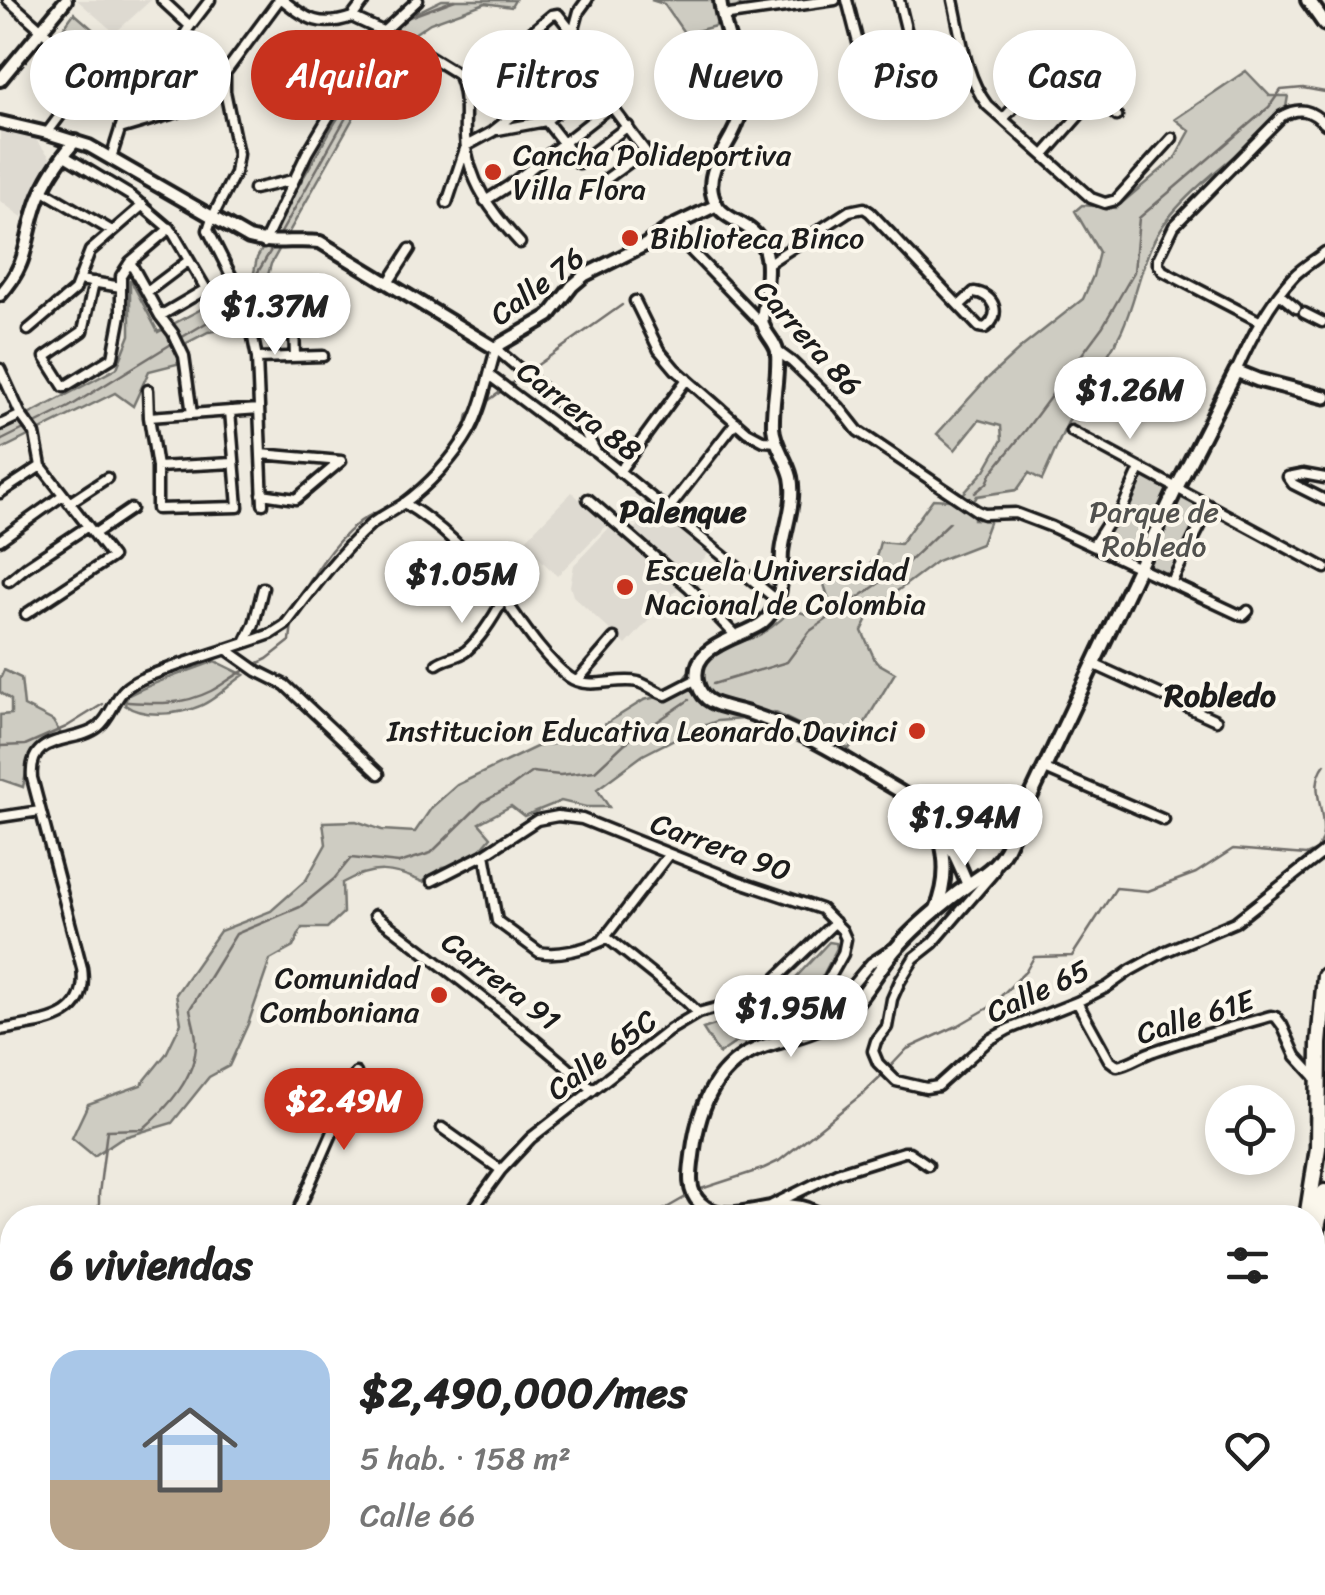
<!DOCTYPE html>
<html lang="es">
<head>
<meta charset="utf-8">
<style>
	:root { --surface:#fff; --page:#f2f2f2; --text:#222; --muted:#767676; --accent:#c8321e }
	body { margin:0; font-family:Sriracha,sans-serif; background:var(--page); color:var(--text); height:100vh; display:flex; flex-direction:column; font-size:38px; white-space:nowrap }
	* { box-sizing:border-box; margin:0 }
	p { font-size:32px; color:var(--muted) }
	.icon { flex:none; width:55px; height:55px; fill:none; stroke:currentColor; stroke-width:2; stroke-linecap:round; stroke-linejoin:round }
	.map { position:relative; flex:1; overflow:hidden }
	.details { position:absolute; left:0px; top:1205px; width:1325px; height:390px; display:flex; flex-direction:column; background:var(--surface); border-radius:40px 40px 0 0; box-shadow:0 5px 15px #0003 }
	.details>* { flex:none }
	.top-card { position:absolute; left:30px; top:30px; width:1265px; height:90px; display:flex; gap:20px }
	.buttons { position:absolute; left:1205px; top:1085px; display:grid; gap:20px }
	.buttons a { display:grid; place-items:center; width:90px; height:90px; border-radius:50%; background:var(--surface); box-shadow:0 5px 15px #0003; font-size:50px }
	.price { position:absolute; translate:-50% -85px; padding:0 22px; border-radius:35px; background:#fff; color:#222; font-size:32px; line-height:65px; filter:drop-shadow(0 2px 5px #0008) }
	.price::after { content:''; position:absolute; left:50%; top:60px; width:30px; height:22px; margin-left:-15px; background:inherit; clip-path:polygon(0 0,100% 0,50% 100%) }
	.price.current { background:var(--accent); color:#fff }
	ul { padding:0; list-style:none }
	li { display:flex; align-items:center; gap:30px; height:250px; padding:0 50px }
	li span { display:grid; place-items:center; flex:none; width:280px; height:200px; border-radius:30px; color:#555 }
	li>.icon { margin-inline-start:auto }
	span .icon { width:120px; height:120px; fill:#fffc; stroke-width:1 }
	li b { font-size:42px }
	h2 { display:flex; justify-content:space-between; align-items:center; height:120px; padding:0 50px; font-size:42px }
	.pill { padding:0 35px; border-radius:45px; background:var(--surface); box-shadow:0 5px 15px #0003; font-size:35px; line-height:90px }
	.pill.current { background:var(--accent); color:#fff }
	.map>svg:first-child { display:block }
</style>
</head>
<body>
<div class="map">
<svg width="1325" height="1595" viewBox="0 0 1325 1595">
	<rect width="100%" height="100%" fill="#eeeadf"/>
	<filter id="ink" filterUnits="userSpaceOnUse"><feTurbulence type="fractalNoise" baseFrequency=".01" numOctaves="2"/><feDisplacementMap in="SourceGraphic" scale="20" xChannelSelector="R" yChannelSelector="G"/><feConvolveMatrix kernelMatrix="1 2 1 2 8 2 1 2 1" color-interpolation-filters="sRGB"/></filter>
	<g filter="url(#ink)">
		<path fill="#dedad1" d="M77,0H151L115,33Z
			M0,129L34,137L53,161L35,185L22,217L0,201Z
			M572,492L606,526L557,576L523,542Z
			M655,505L710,552L685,579L631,533Z
			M609,528L653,562L679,587L626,645L573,596L570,586L574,565Z"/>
		<path fill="#ceccc2" stroke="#75746f" stroke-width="2.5" d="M442,0H515L511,7L485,3L430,23L392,49L271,264L265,286L282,301L289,317L280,313L242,327L208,332L187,343L177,364L149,371L133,406L115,393L0,450V430L117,368L130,335V279L158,332L252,282L257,258L336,121L401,20Z
			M651,0H762L742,3L715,26L685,34L664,4Z
			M74,13L113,47L94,69L59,34Z
			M1246,71L1270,96H1288L1285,113C1265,126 1255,138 1238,153C1212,174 1173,206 1157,235C1140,265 1136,299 1122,330C1112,351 1098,369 1086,389C1068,417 1056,450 1042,480L1029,473L1017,490L977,496L974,501V519L990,520L981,544L937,561L872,610L862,631L876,662L895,673L849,749L774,712L743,719L717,721L692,730L643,755L597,789L609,807H586L561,801L524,816L511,806L479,823L491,837L468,864L443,867L423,882C391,868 373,866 342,883L343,913L327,928H302L293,947L270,960L248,1024L229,1066L209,1077L172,1123L121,1138L94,1156L72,1138L88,1104L141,1085L166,1054L181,1023L176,994L220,931L271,911L306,880L326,844L323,822L356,821L382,830L415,832L432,807L457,785L536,747L569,741L599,728L644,700L674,693L706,647C745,643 763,639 791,610L815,616L829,600L822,578L829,567L854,580L876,557L880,542L900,544L933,499L950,500L964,493L985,470L1002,440L1001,426L979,420L955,450L937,434L986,380L1022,347L1083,299L1093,276L1099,252L1075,211L1082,205L1116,208L1175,158L1190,131L1175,119Z
			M1141,474L1206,507L1169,580L1099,547L1105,533L1116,522Z
			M215,661L244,675C232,683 222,693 211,700C191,714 145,720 125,705L127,696C155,681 185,673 215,661Z
			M4,670L21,678L24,706L53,721L61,734C32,748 29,758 23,787L0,779V715L11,714V700L0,692V679Z
			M829,942L836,943L837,948L814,993L815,997L825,1003L817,1012L744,1037L719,1054L703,1029L768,1007Z"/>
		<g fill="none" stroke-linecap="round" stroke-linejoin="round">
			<path stroke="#6f6d69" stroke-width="2.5" d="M278,238L401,20L455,0
				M250,301L261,296L252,282L274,245
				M179,339L211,320L243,305
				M529,371L622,305
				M509,385L523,375
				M485,403L503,390
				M33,425L69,407L173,343
				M464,434L468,414L474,410
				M0,441L26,428
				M975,493L987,483L992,472L1025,431L1103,326L1134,272L1139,218L1269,107L1281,90L1303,88L1325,92
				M296,605C313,575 330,546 357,524C371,512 390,508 405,497C425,480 443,460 459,440
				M254,665L267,659L290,641L292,623
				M713,684L787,662L810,631L904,566L950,522
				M128,702C158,704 183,705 211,691C223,685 234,675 247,669
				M0,746L25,745L66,727L103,704
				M889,1068L907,1049L959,1025L990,1007L1026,971L1034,957L1072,956L1116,888L1148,891L1196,873L1233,849L1306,855L1317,850C1319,846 1323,837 1323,833C1325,807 1308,787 1325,764
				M698,1190L762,1169L779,1161L861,1095L883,1074
				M99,1218V1194L107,1130L143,1129C167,1108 197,1077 196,1041C196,1031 192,1020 190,1009L236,934L300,907L334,879L351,858L399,863L431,853L483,802L511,787L532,772L560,775L595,771L624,744L689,700
				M649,1218L691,1194
				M0,1479L12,1473
				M433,1595L435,1582"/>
			<g stroke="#1c1c1c" stroke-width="15">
				<path id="minor" d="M8,0L91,74L47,133
					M162,0L190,26
					M283,0C307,20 321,28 352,17L406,42L458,74C468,95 464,115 465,137C467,180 492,213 520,243
					M847,0L863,62
					M899,0L919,82
					M953,0C961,35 965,76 987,105L1091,198L1105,203L1116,200L1172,138
					M722,16L835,0
					M352,17L365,0
					M383,32L418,0
					M496,62L552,15L558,14L573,33
					M579,63L645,151L598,185
					M579,63L583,51L573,33L579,11L587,0
					M1003,119L1054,64L1059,65L1117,116
					M546,121L579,163L628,126
					M120,129L178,112
					M498,130L546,121L594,82
					M63,155L131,196L172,231L206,289L160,316
					M1044,155L1095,97
					M111,158L123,120L130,109L152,85L190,26L210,0
					M254,189L293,180
					M42,190L112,231
					M485,201L510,185L612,105
					M447,203L466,146L492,132L579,63
					M669,228L763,325
					M264,243L307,153L344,91L388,34
					M130,262L160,316L173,333L184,356L192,414
					M767,264L849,211L864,208L870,212L979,327L985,328C1003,315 994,294 974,292L959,306
					M80,280L121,287
					M94,282L83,331L45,357L64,387L113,357L121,315V276L130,262L170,228
					M388,283L410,249
					M147,292L188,261
					M1279,294L1296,308
					M635,301L659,350L675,369L747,432L764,441L777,442
					M1304,313L1322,322
					M1261,322L1163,271L1158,264V259L1174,226L1282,116C1300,106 1311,110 1325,124
					M294,326L295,357
					M28,330L75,290L90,251L143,205
					M777,351L792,362L839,407L858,431L977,511L984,514L1015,513L1052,527L1238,614L1244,615L1248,611
					M257,358L323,356
					M0,369L21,415L35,434L41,466L112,557L26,614
					M1236,371C1251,338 1269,302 1294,276C1303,267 1315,260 1325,252
					M490,376L567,434L596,452L778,601
					M148,390L149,417L157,467V509L238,507L230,411
					M149,417L259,409
					M0,425L21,415
					M1071,431L1325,568
					M261,454L341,461
					M157,467L233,463
					M619,472L687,379
					M1288,477L1293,484L1325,500
					M1288,477L1303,474L1325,478
					M0,493L41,466
					M262,494L296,499L341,461
					M588,499L689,587L735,635
					M69,503L107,478
					M404,503C443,526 473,557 500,593C519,619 543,658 569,677C588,691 617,677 638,682C648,685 656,692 666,695L693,681L698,684
					M263,504L257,358L247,307L208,230L212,218L235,173L238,154L225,91V73L279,0
					M667,511L736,422
					M94,534L131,509
					M0,540L63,495
					M1093,546L1107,524L1117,517L1122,509L1140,469
					M9,581L26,567L88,526
					M1171,583L1210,507
					M245,643L254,624L263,588
					M226,649L257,671L285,685L379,774
					M437,664C447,657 457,658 466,651C482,637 494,617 504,598
					M1093,664L1216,720
					M577,681L614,638
					M1043,768L1164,820
					M0,817L40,811
					M485,854L497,921L539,952C558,956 585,949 602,941L669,854
					M995,867L994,872L933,943L914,958L900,981L892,999L887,1027L876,1041L873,1051L878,1063L896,1081L926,1088L938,1086L989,1040L1009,1029L1077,1002L1107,987L1131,970L1164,952L1235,922L1325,851
					M432,881L485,854L537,820L558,816L582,819L737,881L821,909L842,930L846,939L843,954L826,984V994L830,998L844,995L871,963L892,949
					M375,915C450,971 524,1028 593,1090
					M606,937L686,1001L698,1013
					M1077,1002L1109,1060L1117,1066C1130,1064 1141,1055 1154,1051C1192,1038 1232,1027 1271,1016L1276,1017L1282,1025L1296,1056L1317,1079
					M0,1030C40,1022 90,1023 82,968L32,778C28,731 76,745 98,727C111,717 114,699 125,689C136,679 154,674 167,669C202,657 237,646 271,634L285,625C311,591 338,554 370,525C380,517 392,511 403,504C428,486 455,457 470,430C483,405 488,376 496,349L568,410L580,424L596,452
					M442,1128L501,1170
					M772,1205L837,1173L904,1152H909L928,1165
					M295,1218L338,1120L356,1073
					M466,1218L501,1170L531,1138L671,1029L698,1013L757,997L835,922
					M176,1582L185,1595
					M731,1582L747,1595
					M1229,1582L1231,1595
					M91,1595L98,1582
					M326,1595L329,1582
					M821,1595L829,1582
					M1205,1595V1582"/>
			</g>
			<g stroke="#1c1c1c" stroke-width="18">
				<path id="tertiary" d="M720,0C724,39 748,74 740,114C735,141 706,164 712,193C717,221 747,219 760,240C771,257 766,282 765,301C764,307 761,318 763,324C765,334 775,341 777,351C779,377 772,402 773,427C774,445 787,460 791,477C796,503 785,527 782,552C781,567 783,583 778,597C775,608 771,616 762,623C740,639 686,645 698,685C705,708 729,706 748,713C794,728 836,752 877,778C890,786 904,793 916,802C941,822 956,856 968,885
					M0,80L66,0
					M0,122L47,133L89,146L249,238C272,245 295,239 320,242L496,349L501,344L549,316L572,286L585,275L645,245L669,228L717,205
					M0,295C30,262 24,240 38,201C46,179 60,159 75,141
					M936,909C946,886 947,862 940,838"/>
			</g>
			<g stroke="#1c1c1c" stroke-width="19">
				<path id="secondary" d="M822,1218C784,1185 732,1234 700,1203C686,1190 691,1169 693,1152C699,1106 716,1062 765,1046C791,1037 820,1032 842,1015C867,996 878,967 899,945C919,923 945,902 968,885C986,872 995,868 1006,849L1177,487L1236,371L1258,380L1325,397
					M965,1582L969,1595"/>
			</g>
			<g stroke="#1c1c1c" stroke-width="20">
				<path id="primary" d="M1308,0L1325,24"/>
			</g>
			<g stroke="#1c1c1c" stroke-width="21">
				<path id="trunk" d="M1307,1218L1318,1148L1319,1044L1325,976
					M1312,1250L1325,1192
					M1312,1521L1325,1551
					M1291,1582L1293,1595
					M1302,1595C1307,1586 1316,1584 1325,1589"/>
			</g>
			<use href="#minor" stroke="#fbf7ec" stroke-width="8"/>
			<use href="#tertiary" stroke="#fbf7ec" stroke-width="10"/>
			<use href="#secondary" stroke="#fbf7ec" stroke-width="11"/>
			<use href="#primary" stroke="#fbf7ec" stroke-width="12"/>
			<use href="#trunk" stroke="#fbf7ec" stroke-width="14"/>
		</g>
	</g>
	<g fill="#c8321e" stroke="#fbf7ec" stroke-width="4">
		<circle cx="493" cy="172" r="10"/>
		<circle cx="630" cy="238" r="10"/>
		<circle cx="625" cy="587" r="10"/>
		<circle cx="917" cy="731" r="10"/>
		<circle cx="439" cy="995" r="10"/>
	</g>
	<g text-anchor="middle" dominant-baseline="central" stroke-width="8" stroke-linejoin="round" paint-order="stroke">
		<g font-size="30" fill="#1c1c1c" stroke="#fbf7ec" text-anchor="start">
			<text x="513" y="155">Cancha Polideportiva<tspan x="513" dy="34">Villa Flora</tspan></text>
			<text x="650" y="238">Biblioteca Binco</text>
			<text x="645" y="570">Escuela Universidad<tspan x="645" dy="34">Nacional de Colombia</tspan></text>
			<text x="897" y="731" text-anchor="end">Institucion Educativa Leonardo Davinci</text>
			<text x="419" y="978" text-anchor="end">Comunidad<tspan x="419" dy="34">Comboniana</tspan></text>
		</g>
		<g font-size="30" fill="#1c1c1c" stroke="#fbf7ec">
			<text transform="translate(537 286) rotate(-37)">Calle 76</text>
			<text transform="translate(808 338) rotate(48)">Carrera 86</text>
			<text transform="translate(579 411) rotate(37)">Carrera 88</text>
			<text transform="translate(721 847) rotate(20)">Carrera 90</text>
			<text transform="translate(501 981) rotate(38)">Carrera 91</text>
			<text transform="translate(1038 991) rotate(-25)">Calle 65</text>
			<text transform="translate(1195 1017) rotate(-17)">Calle 61E</text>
			<text transform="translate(602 1055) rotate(-37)">Calle 65C</text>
		</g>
		<g font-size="30" fill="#51514e" stroke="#fbf7ec">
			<text x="1154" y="512">Parque de<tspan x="1154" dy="34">Robledo</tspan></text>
		</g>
		<g font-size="32" font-weight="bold" fill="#1c1c1c" stroke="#fbf7ec">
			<text x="683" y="511">Palenque</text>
			<text x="1220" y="695">Robledo</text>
		</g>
	</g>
</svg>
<div class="buttons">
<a><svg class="icon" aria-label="locate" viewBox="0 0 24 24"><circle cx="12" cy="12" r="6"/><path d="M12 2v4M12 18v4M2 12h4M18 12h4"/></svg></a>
</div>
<b class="price" style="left:275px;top:358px">$1.37M</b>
<b class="price" style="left:1130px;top:442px">$1.26M</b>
<b class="price" style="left:462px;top:626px">$1.05M</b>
<b class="price" style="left:965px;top:869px">$1.94M</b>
<b class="price" style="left:791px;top:1060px">$1.95M</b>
<b class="price current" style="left:344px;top:1153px">$2.49M</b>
<div class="top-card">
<a class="pill">Comprar</a>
<a class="pill current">Alquilar</a>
<a class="pill">Filtros</a>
<a class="pill">Nuevo</a>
<a class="pill">Piso</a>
<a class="pill">Casa</a>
</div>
<section class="details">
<h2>6 viviendas<svg class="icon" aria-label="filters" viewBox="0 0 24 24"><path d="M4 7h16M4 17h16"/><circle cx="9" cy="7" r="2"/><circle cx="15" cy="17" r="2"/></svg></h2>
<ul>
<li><span style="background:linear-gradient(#a9c7e8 65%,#b9a48a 0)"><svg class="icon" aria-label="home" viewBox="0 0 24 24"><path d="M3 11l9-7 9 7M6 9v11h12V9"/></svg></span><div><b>$2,490,000/mes</b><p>5 hab. · 158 m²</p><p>Calle 66</p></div><svg class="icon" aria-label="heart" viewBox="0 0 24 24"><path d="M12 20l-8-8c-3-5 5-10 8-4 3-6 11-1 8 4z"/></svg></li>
</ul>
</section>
</div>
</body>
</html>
